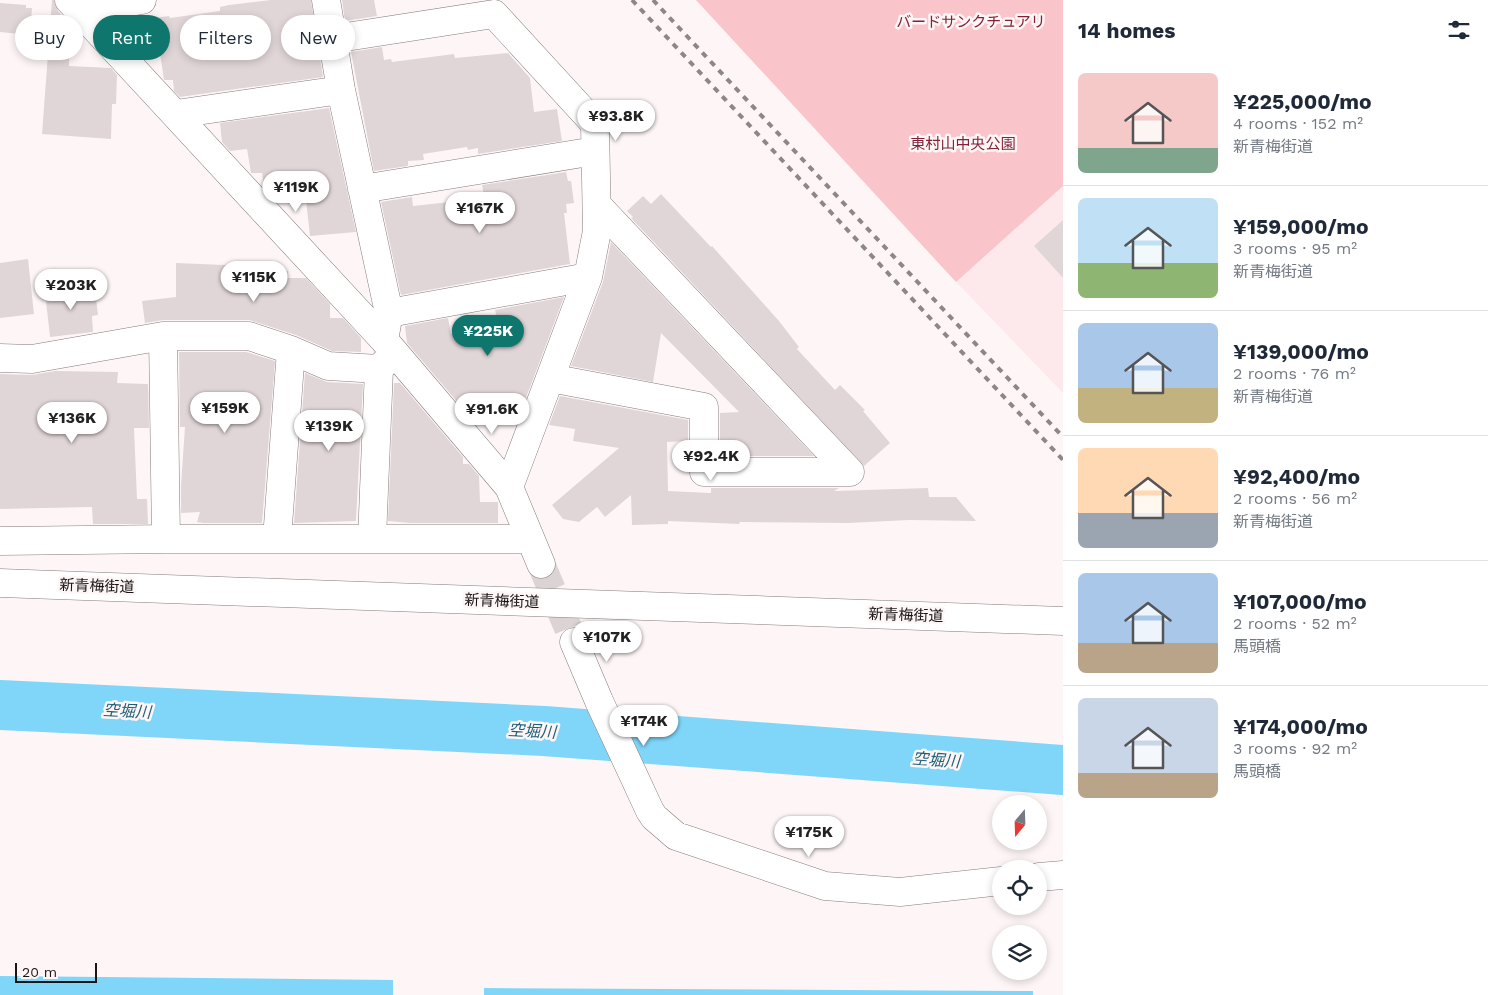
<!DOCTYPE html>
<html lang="en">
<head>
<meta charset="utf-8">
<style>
	:root { --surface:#fff; --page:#f2f2f3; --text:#1f2937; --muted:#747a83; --line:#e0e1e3; --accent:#0f766e }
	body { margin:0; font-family:"Work Sans","Noto Sans JP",sans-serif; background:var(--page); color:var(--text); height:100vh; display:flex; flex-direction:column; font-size:19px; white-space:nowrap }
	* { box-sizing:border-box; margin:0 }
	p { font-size:16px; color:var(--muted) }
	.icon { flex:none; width:28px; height:28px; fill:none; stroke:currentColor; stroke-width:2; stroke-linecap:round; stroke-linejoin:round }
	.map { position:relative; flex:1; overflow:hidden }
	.drawer { display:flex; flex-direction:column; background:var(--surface); width:425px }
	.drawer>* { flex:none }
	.guide { position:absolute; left:15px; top:15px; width:475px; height:45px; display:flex; gap:10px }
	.needle { width:32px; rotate:199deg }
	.fabs { position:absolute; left:992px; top:795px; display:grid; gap:10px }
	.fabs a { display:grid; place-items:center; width:55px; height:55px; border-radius:50%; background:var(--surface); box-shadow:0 2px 8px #0003; font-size:25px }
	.scale { position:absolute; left:15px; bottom:12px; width:82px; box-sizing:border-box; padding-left:5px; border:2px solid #191516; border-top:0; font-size:14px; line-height:18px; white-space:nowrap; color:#191516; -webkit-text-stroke:4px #fef6f6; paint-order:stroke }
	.price { position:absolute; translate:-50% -42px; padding:0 11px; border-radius:18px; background:#fff; color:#222; font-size:16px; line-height:32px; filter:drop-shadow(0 1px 2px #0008) }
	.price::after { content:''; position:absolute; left:50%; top:30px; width:15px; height:11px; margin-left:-8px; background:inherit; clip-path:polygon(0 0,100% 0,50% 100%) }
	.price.on { background:var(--accent); color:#fff }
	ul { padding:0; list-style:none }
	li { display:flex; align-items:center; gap:15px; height:125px; padding:0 15px }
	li+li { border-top:1px solid var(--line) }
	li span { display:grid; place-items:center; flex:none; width:140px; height:100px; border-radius:8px; color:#555 }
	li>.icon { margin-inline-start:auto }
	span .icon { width:60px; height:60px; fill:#fffc; stroke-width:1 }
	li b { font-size:21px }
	h2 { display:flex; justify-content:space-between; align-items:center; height:60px; padding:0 15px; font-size:21px }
	.chip { padding:0 18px; border-radius:22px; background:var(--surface); box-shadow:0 2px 8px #0003; font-size:18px; line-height:45px }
	.chip.on { background:var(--accent); color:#fff }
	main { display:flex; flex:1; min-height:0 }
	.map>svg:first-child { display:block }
</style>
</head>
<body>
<main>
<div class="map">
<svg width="1063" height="995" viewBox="0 0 1063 995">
	<rect width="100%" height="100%" fill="#fef6f6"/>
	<path fill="#fde9eb" d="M1063,186V393L956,282Z"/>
	<path fill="#f9c4ca" d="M696,0H1063V186L956,282Z"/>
	<path fill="#7fd6f9" d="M0,976L393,980V995H0Z
		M484,988L1033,991V995H484Z"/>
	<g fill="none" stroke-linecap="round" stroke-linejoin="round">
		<path stroke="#7fd6f9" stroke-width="50" d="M0,705L544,731L1063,770"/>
	</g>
	<path fill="#e1d6d7" d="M52,0H54L58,11L70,24L69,66L111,68L117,75L116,104H112L111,139L42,134Z
		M271,0H311L323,77L180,97L174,91L173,80H164L159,46L135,49L125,37L123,22L169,16L170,18L220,11V7L229,5Z
		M342,0H374L377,16L345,21Z
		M0,3L26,5V8H32L30,35L0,32Z
		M382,47L384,60L391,59L392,62L454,54L455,58L508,53L530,78L534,112L557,109L562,141L478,154V148L468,150L467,147L423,154L424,160L408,161V166L374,171L351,52Z
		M329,108L356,232L310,236L304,182H302L301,179L264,186L262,173H251L247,149L230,151L222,142L220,123Z
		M566,172L568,181H571L574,203L566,204L567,213H564L570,264L401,295L381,202L412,197L413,206L459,201L458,198L484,195L482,185Z
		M661,194L711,247L712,246L779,321L799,347L797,349L835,390L840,385L865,410L863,411L890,443L864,466L631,218L633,217L627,211L643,196L651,204Z
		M1063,220V278L1034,246Z
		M611,242L814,456H720V413L739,412L661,333L653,382L571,366L603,282Z
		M28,259L34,314L0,318V263Z
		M176,263L249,266V269L288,271L287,278H306L330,304V318H343L361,338V352L332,351L296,335L249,320H163L145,323L142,301L176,297Z
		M88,287L89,292L95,291L98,315L92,316L93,332L50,337L45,292Z
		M564,297L521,411L471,418L407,343L405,326L448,318L451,334L499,326L495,310Z
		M179,352H246L275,361L262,523H204L197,522L200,512L181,513V485L185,427H180Z
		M55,371L118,372L117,383L148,384L149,428H134L137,499H147L148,524H93L92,507L0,509V374L32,375Z
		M305,373L327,382L363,384L356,521L294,523Z
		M394,383H400L463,457V464H469L479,476L480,502H498V523H410L388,521Z
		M560,396L688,420V441L667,442L668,491L711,493V488H839L834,491L928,488L929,497H956L976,521L909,520L848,523L740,522L739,524L668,521V524L632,525L631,495L605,517L597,507L579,522L563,519L552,505L619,448L573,441L575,429L549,425Z"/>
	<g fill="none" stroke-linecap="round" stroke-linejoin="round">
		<path stroke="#dcd4d4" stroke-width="28" stroke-dasharray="28 14" stroke-linecap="butt" d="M541,564L574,642"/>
		<g stroke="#857b7c" stroke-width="29">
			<path id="minor" d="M69,0L384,340L509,487L541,564
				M326,0L341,90L389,313L384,340
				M80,10L142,0
				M333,39L494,14L595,124L597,231L588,277L509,487
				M176,114L341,90
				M362,189L595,151
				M389,313L588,277
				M163,336L166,539
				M0,358L32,359L163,336H249L291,350L328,366L379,369L394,353
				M550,378L704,407V472H850L597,205
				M277,539L291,350
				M372,539L379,369
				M0,541L166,539H530
				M574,642L599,701L650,811L654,817L676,836L825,886L900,892L1001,881
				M1039,877L1063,875"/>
		</g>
		<g stroke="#857b7c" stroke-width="29">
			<path id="major" d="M0,583L1063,621"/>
		</g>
		<use href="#minor" stroke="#fff" stroke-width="28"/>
		<use href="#major" stroke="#fff" stroke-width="28"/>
		<path stroke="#8d8787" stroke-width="4" stroke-dasharray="6 6" stroke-linecap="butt" d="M632,0L1063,460
			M653,0L1063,437"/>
	</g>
	<g text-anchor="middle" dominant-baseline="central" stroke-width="5" stroke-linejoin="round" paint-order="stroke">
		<g font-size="15" fill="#802338" stroke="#fef6f6">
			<text x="971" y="22">バードサンクチュアリ</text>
			<text x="963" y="144">東村山中央公園</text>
		</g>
		<g font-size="15" fill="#191516" stroke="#fef6f6">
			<text transform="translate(97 586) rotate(2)">新青梅街道</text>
			<text transform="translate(502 601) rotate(2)">新青梅街道</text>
			<text transform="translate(906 615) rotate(2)">新青梅街道</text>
		</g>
		<g font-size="16" font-style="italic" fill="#1c6078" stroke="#fef6f6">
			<text transform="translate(127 711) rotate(3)">空堀川</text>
			<text transform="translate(532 731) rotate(3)">空堀川</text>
			<text transform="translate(936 760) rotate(4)">空堀川</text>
		</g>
	</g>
</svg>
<div class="fabs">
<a><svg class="needle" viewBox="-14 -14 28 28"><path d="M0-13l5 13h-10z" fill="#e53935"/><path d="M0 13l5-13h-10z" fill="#747a83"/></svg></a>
<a><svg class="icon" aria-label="locate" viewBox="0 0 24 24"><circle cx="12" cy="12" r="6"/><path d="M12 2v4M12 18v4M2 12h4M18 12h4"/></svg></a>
<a><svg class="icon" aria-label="layers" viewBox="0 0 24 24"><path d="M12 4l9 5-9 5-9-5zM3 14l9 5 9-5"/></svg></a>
</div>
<div class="scale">20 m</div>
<b class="price" style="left:616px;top:142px">¥93.8K</b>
<b class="price" style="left:296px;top:213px">¥119K</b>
<b class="price" style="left:480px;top:234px">¥167K</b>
<b class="price" style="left:254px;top:303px">¥115K</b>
<b class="price" style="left:71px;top:311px">¥203K</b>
<b class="price on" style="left:488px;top:357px">¥225K</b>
<b class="price" style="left:225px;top:434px">¥159K</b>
<b class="price" style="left:492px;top:435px">¥91.6K</b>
<b class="price" style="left:72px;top:444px">¥136K</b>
<b class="price" style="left:329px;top:452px">¥139K</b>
<b class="price" style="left:711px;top:482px">¥92.4K</b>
<b class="price" style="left:607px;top:663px">¥107K</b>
<b class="price" style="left:644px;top:747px">¥174K</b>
<b class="price" style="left:809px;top:858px">¥175K</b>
<div class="guide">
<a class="chip">Buy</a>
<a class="chip on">Rent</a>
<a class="chip">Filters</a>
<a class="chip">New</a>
</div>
</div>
<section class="drawer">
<h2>14 homes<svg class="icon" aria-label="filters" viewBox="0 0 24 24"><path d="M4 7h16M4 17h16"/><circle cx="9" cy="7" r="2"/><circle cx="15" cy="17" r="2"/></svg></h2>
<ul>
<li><span style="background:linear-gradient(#f6c9c9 75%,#7fa58c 0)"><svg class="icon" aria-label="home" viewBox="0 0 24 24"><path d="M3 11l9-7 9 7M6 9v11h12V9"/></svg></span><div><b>¥225,000/mo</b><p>4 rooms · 152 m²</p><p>新青梅街道</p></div></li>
<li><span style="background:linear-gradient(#bfe0f5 65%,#8fb573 0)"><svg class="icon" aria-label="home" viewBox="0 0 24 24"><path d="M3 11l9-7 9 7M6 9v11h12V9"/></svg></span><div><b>¥159,000/mo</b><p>3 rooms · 95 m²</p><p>新青梅街道</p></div></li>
<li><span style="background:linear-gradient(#a9c7e8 65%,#c2b280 0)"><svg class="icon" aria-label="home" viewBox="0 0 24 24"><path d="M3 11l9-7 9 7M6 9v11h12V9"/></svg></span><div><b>¥139,000/mo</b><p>2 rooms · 76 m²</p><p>新青梅街道</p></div></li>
<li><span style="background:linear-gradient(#ffd9b3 65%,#9aa5b1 0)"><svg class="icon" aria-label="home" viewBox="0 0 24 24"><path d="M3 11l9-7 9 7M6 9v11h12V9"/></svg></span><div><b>¥92,400/mo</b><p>2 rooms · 56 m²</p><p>新青梅街道</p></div></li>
<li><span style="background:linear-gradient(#a9c7e8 70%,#b9a48a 0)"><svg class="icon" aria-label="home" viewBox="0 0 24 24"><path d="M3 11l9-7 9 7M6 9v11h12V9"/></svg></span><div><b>¥107,000/mo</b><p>2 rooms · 52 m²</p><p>馬頭橋</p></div></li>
<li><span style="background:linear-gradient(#c9d6e8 75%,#b9a48a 0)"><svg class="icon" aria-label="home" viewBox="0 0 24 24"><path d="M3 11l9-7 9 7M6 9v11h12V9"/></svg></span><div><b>¥174,000/mo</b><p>3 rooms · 92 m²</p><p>馬頭橋</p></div></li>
</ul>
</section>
</main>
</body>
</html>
